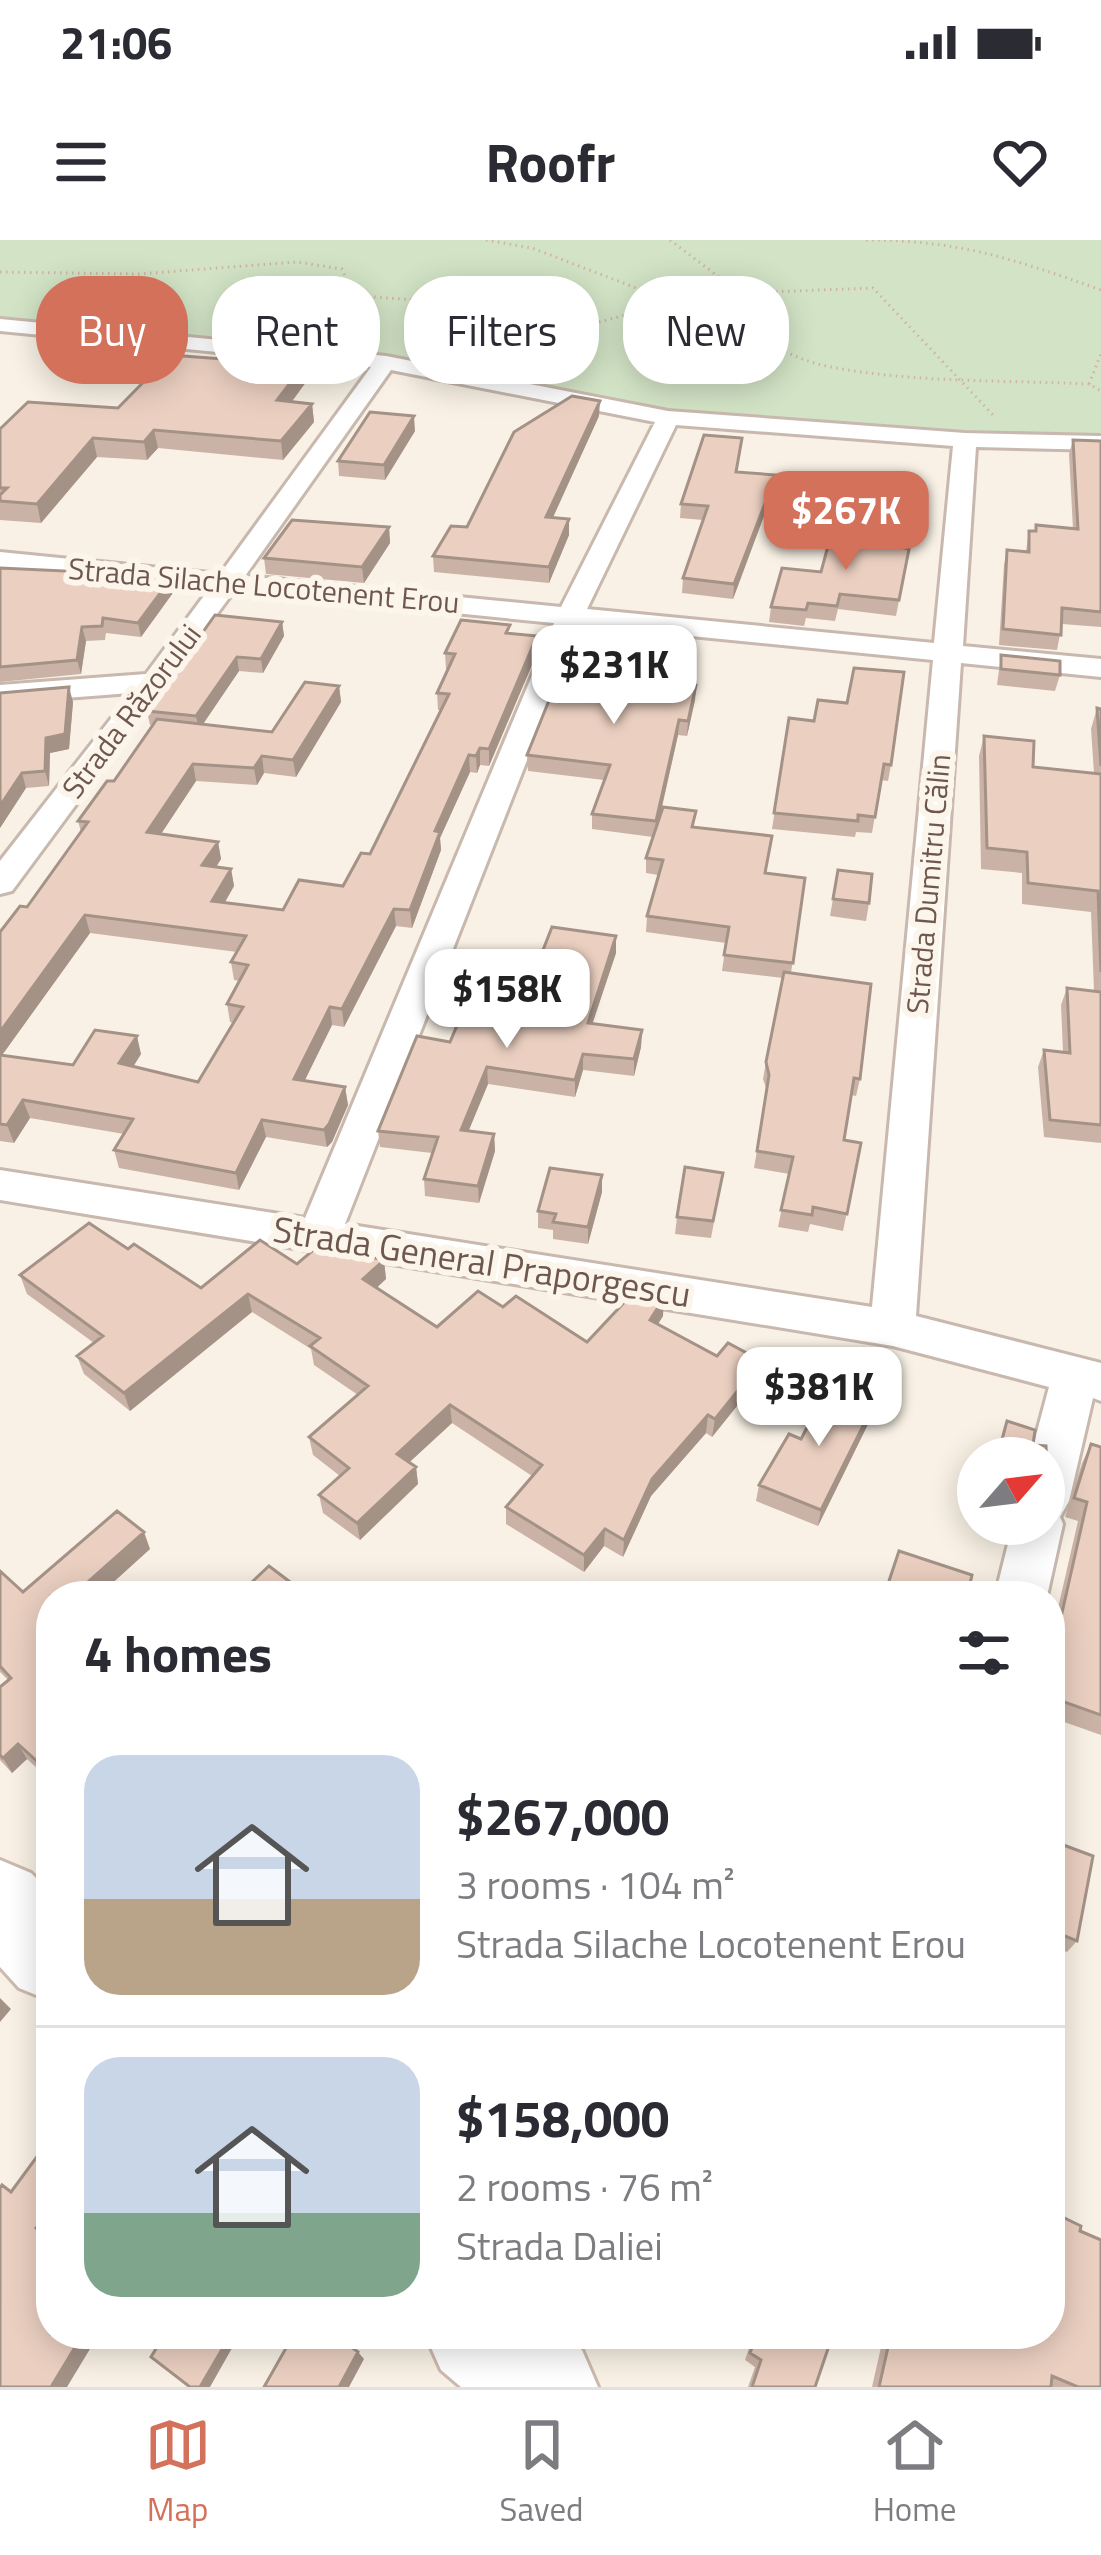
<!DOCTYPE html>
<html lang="en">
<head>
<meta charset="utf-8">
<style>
	:root { --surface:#fff; --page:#f7f7f7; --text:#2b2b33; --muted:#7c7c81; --line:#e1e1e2; --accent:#d3715b }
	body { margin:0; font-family:"Titillium Web",sans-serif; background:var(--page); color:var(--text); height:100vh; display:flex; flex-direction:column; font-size:45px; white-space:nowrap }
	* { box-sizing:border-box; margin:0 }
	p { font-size:39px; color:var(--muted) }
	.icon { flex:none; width:66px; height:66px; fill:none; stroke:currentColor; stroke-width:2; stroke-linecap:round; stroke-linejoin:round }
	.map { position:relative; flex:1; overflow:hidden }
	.drawer { position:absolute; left:36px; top:1341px; width:1029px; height:768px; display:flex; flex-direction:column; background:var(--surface); border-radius:48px; box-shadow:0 6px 30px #0003 }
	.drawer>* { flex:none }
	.guide { position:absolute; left:36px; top:36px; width:1029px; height:108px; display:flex; gap:24px }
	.needle { width:78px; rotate:62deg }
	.buttons { position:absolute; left:957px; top:1197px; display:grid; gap:24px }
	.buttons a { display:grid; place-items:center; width:108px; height:108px; border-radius:50%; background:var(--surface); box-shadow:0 6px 30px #0003; font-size:60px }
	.price { position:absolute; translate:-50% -102px; padding:0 27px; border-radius:24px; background:#fff; color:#222; font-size:39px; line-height:78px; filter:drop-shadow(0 3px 6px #0008) }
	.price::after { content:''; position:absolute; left:50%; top:72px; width:36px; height:27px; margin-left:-18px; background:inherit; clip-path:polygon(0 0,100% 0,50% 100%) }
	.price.on { background:var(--accent); color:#fff }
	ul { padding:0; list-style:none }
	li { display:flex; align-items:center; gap:36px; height:300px; padding:0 48px }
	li+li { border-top:3px solid var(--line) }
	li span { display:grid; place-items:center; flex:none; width:336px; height:240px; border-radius:36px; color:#555 }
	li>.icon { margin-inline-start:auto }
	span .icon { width:144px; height:144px; fill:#fffc; stroke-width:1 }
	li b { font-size:51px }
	h2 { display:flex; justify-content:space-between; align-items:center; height:144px; padding:0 48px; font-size:51px }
	.pill { padding:0 42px; border-radius:48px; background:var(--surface); box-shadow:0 6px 30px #0003; font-size:42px; line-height:108px }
	.pill.on { background:var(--accent); color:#fff }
	.status { display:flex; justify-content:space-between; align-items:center; height:84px; padding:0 60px; background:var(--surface); direction:ltr }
	.status svg { height:33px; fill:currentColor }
	header { display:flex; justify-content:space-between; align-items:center; height:156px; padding:0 48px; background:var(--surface); font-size:54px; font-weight:700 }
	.tabs { display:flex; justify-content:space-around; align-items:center; height:168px; border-top:3px solid var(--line); background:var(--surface); font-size:33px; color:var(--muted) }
	.tabs a { display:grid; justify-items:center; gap:6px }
	.tabs .on { color:var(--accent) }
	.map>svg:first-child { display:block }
</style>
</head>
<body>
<div class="status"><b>21:06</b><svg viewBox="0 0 49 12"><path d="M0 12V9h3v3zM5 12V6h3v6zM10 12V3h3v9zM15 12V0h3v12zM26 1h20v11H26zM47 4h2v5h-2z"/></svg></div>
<header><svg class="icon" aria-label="menu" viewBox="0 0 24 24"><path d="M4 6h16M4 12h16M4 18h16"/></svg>Roofr<svg class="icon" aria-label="heart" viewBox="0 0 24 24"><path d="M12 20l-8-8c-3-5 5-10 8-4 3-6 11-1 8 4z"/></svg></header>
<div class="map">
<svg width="1101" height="2147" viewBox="0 0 1101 2147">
	<rect width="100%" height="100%" fill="#f9f1e5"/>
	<path fill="#d3e4c6" d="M0,0H1101V195L951,192L687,174L396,120L0,82Z"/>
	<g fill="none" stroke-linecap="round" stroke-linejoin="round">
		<g stroke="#c8b8ad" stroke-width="6">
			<path id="street" d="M0,79L386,116L668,171L965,193L1101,196V210L976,207L963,406L1101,419V437L961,423L916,1076L1101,1123V1161L1093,1158L1069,1261L1060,1277L1063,1284L1047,1356H995L1013,1284H1044V1218H1030L1049,1147L893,1106L0,960V930L305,978L554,383L234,351L12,651L0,654V621L131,453L0,463V445L146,434L209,349L0,328V312L220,334L371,127L0,91ZM391,130L655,182L561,367L245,336ZM676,185L953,206L934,403L587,369ZM580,385L933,420L872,1067L345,984Z"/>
		</g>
		<g stroke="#cdbaae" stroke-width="6">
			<path id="secondary" d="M0,1620L31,1633L51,1653V1761L19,1748L0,1727Z
				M425,2094H561L582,2110L598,2147H461L441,2130Z"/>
		</g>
		<path stroke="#cfb3a4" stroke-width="3" stroke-dasharray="1.5 4.5" stroke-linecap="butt" d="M486,0L532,8L665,59L678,58
			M670,0L740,53L693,57
			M866,0C959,0 1014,19 1101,50
			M0,32L138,34L297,22L342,29L351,50L375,57L497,66L584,86L697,56
			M740,53L873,48L994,176
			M668,68C731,70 771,116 831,127C915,143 1004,140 1089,144L1101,151
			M1089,144L1101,114"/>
		<use href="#street" fill="#fff" fill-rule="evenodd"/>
		<use href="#secondary" fill="#fff" fill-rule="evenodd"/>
	</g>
	<path fill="#cab3a6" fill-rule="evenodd" d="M306,142L292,162L312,164L314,182L283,220L158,208L147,220L97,217L41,283L0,280V189L118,168Z
		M599,176L552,278L569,295L549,343L434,332L433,316Z
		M415,191L385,240L339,236L338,221Z
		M742,198L737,232L774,249L733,359L682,353L683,338L703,280L680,278L681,264Z
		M1073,200L1101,201V387L1062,384L1057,410L999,405L1004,325L1007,310L1026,311L1029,291H1035L1036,285L1073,289L1069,214Z
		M389,287L390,303L364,343L266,334L264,318Z
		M880,302L909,309L896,376L838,369L835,381L806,378L804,386L769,382L771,367L821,332Z
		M0,328L175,350L141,397L106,393L105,400L86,401L81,434L0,442Z
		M282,382L284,396L263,433L239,431L203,484L272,492L339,446L341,462L296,537L264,533L257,545L196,541L161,594L218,602L221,619L216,627L231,629L234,646L225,662L283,670L343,646L370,614L441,470H438L437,453L448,430L446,429L445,413L510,394L537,413L489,526L480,525L477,533L470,532L440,598L441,610L412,688L396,686L344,787L332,785L305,840L345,847L348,865L332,902L327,907L266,897L239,950L119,928L114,910L124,894L30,878L14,903L0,901V692L27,667L81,592L78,581L114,541L153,485H150L147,471ZM90,693L237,712L231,722L234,740L239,741L227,764L230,782L233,783L198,842L133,827L141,814L73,825L2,815Z
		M622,406V419L641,420L639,439L696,445L695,460L687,496L678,495L660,576L695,587L766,633L805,638L791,733L860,839L856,856L851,855L844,900L861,903L843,991L810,984L808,992L778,987L789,934L754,928L767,851L763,839L766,822L783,738L722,731L726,703L646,692L647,676L658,635L646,633V618L653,597L592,589V574L604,540L528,531L527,515Z
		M1001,415L1060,435L1055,451L997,445Z
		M0,453L73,462L69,509L50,513L49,546L26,548L0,588Z
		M1097,468L1101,469V903L1044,897L1038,827L1044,810L1063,812L1061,765L1067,748L1094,751L1091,672L1022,664V633L981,629L979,516L984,496L1033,527L1094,533L1091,489Z
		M789,478L891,525L888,541L881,540L872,593L856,592L855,597L772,589Z
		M838,630L869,663L866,681L830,676Z
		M616,713L592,784L642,790L641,807L634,836L583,830L575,857L488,844L468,891L494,894L495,911L479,963L425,956L424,939L432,913L380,907L378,891L450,802L493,768L531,741Z
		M602,935V952L588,1004L553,999V990L538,988V971Z
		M720,950L711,998L675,994L677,977Z
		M128,1009L201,1048L297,1024L384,1020L386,1039L376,1048L437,1087L503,1067L587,1102L663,1076L658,1084L717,1116L754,1117L749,1151L712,1197L706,1193L651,1256L623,1317L604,1306L584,1332L506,1284V1267L532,1236L452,1183L409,1222L416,1227L418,1244L360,1300L323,1273L319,1255L340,1236L313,1215L309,1197L358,1155L314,1125L311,1109L252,1072L130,1171L84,1134L77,1116L94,1103L27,1054L20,1035Z
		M871,1178L818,1286L756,1261L759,1245L801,1199Z
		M1091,1204L1101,1207V1495L1050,1477V1403L1078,1281L1065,1277L1082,1223Z
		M150,1309L98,1356H51V1541L27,1519L12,1533L0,1520V1447L8,1440L0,1432V1331L23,1352Z
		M1050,1600L1077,1701L1067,1712L1050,1705Z
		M1080,1991L1101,2147H872L884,2094H1050Z
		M754,2094H833L815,2147H748L755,2127L745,2120Z"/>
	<path fill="#a49287" d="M304,125L306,142L279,178L277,160Z
		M600,161L599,176L546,293V277Z
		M312,164L314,182L283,220L281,201Z
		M414,176L415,191L385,240L384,225Z
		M154,190L158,208L147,220L144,202Z
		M93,198L97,217L41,283L37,264Z
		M776,235L774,249L733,359L734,344Z
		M569,279V295L549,343V327Z
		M389,287L390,303L364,343L362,327Z
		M173,336L175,350L141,397L138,383Z
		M282,382L284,396L263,433L261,419Z
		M82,387L86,401L81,434L77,420Z
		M537,396V413L489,526V509Z
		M237,417L239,431L199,490L196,476Z
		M696,445L695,460L687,496L688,481Z
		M339,446L341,462L296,537L293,520Z
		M69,447L73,462L69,509L50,513L49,546L45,531L46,498Z
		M679,480L678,495L655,597L656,581Z
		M480,508V525L477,533L476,516Z
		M469,515L470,532L440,598L441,610L412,688L410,670L435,591Z
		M262,516L264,533L257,545L254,528Z
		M193,524L196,541L151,609L147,592Z
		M22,533L26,548L0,588V566Z
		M218,602L221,619L206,643L202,625Z
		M231,629L234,646L216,678L212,661Z
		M394,669L396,686L344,787L342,769Z
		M85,675L90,693L0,818V792Z
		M616,696V713L587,800L588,783Z
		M330,767L332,785L297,856L294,839Z
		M642,790L641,807L634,836V819Z
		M137,796L141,814L124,841L119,823Z
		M583,814V830L575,857V840Z
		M487,827L488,844L462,907L461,890Z
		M345,847L348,865L332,902L327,907L324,890Z
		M23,860L30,878L14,903L7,885Z
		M262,880L266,897L239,950L236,933Z
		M494,894L495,911L479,963L478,946Z
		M602,935V952L588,1004V987Z
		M384,1020L386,1039L366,1058L363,1039Z
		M248,1054L252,1072L130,1171L124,1153Z
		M664,1058L663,1076L649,1098L650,1080Z
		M754,1117L749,1151L712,1197L715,1179L744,1129Z
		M875,1162L871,1178L818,1286L821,1270Z
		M450,1165L452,1183L400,1231L397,1214Z
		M708,1175L706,1193L651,1256L623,1317L624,1300L652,1239Z
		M416,1227L418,1244L360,1300L357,1283Z
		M605,1289L604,1306L584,1332V1315Z
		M144,1292L150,1309L98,1356H72Z
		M294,1345L297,1356H283Z
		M18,1504L27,1519L12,1533L3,1518Z
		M0,1758L11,1769L0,1782Z
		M51,1966V1992L48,1996L36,1988Z
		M83,2094H99L67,2147H51Z
		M231,2094H240L210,2147H200Z
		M358,2112L364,2119L349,2147H339Z"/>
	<path fill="#ebd0c1" stroke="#a49287" stroke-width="3" d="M170,115L304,125L277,160L312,164L281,201L154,190L144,202L93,198L37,264L0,261V255L7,248H0V189L28,162L118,168Z
		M572,156L600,161L546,277L569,279L549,327L433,316L451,286L467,287L514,192Z
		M370,172L414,176L384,225L338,221Z
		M704,195L742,198L736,232L776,235L734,344L683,338L708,266L681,264Z
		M1073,200L1101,201V372L1062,368L1061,395L1003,389L1007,310L1029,312V291H1036V285L1078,289Z
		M292,280L389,287L362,327L264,318Z
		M832,291L881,296L880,302L909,309L899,360L840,354L837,366L808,363L806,370L771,367L782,328L821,332Z
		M0,328L173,336L138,383L103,378L102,386L82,387L77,420L0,427Z
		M215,375L282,382L261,419L237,417L196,476L147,471Z
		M461,380L510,385L506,393L537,396L489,509L480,508L476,516L469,515L435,591L440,592L410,670L394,669L342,769L330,767L294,839L345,847L329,884L324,890L262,880L236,933L114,910L133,879L23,860L7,885L0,884V815L73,825L95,790L137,796L119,823L198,842L243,767L227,764L248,725L231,722L246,696L85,675L0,792V692L20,666L27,667L88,582L78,581L107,541H114L157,479L272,492L305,442L339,446L293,520L262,516L254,528L193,524L147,592L218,602L202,625L231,629L212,661L283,670L299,640L343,646L361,613L370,614L449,454L437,453L455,414L445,413Z
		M573,401L622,406L618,418L641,420L635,438L696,445L688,481L679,480L656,581L592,574L610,525L527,515Z
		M1001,415L1060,421V435L1001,429Z
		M854,428L904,432L891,525L884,524L875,577L858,575V581L774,573L789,478L814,481L818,460L847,463Z
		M69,447L65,494L46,498L45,531L22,533L0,566V453Z
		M1097,468L1101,469V526Z
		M984,496L1034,501L1033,527L1101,534V732L1098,651L1028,643L1027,612L987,608Z
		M663,567L696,571L692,587L772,596L765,633L805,638L793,723L724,715L729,687L647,676L663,620L646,618Z
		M838,630L872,634L869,663L833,659Z
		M552,687L616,696L588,783L642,790L634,819L583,814L575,840L487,827L461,890L494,894L478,946L424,939L438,897L378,891L417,796L450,802L466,764L493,768L506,738L531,741Z
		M784,732L871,744L860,839L854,838L844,900L861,903L847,974L813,967L812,975L781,970L793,917L757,911L769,835L766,822Z
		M1067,748L1101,752V885L1050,880L1044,810L1070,813Z
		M685,927L723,933L713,981L677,977Z
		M550,928L602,935L588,987L553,982L556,974L538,971Z
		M89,983L128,1009L134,1004L201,1048L260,1000L297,1024L318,1006L384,1020L363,1039L437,1087L478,1051L503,1067L516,1056L587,1102L634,1052L664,1058L650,1080L717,1116L728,1103L754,1117L744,1129L752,1133L715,1179L708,1175L652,1239L624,1300L605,1289L584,1315L506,1267L542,1225L450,1165L397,1214L416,1227L357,1283L319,1255L349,1228L309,1197L368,1146L310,1106L320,1098L248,1054L124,1153L77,1116L103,1096L20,1035Z
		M830,1144L875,1162L821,1270L759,1245L789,1194L801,1199Z
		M1007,1181L1035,1190L1033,1205L1046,1206L1047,1237L1044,1236V1218H997Z
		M1091,1204L1101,1207V1475L1050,1457V1426L1087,1262L1074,1258Z
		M117,1271L144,1292L72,1356H51V1534L18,1504L3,1518L0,1515V1447L11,1438L0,1426V1331L23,1352Z
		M899,1311L972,1335L967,1356H884Z
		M269,1326L294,1345L283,1356H237Z
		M1050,1600L1093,1616L1077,1701L1050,1690Z
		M44,1907L51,1912V1966L36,1988L51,1998V2094H83L51,2147H0V1948L2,1945L11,1952Z
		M1050,1971L1081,1986L1080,1991L1101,2000V2147H1078L1052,2136L1051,2147H879L891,2094H1050Z
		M165,2094H231L200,2147H190L151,2117Z
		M294,2094H334L358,2112L339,2147H264Z
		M757,2094H833L815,2147H752L761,2120L750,2113Z"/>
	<g text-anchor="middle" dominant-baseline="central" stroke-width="12" stroke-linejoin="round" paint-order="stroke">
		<g font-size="30" fill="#6e584e" stroke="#fcf5eb">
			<text transform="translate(264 345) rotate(5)">Strada Silache Locotenent Erou</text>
			<text transform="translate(131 471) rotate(-53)">Strada Răzorului</text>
			<text transform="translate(928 644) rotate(-85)">Strada Dumitru Călin</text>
		</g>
		<g font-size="36" fill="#6e584e" stroke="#fcf5eb">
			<text transform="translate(482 1021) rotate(9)">Strada General Praporgescu</text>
		</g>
	</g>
</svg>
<div class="buttons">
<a><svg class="needle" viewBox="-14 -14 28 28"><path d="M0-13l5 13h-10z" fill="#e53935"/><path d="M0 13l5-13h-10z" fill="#7c7c81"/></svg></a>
</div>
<b class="price on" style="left:846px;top:333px">$267K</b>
<b class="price" style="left:614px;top:487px">$231K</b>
<b class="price" style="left:507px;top:811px">$158K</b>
<b class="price" style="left:819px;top:1209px">$381K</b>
<div class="guide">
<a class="pill on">Buy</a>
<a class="pill">Rent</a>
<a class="pill">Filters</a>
<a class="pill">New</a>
</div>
<section class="drawer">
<h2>4 homes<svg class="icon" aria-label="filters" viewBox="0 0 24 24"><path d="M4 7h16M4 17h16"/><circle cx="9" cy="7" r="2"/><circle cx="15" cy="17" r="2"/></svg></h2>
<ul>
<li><span style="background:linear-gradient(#c9d6e8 60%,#b9a48a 0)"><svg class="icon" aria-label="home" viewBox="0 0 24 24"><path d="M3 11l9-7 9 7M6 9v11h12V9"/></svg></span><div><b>$267,000</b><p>3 rooms · 104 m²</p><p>Strada Silache Locotenent Erou</p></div></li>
<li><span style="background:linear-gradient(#c9d6e8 65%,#7fa58c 0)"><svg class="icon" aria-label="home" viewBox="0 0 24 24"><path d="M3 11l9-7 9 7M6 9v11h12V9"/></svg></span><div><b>$158,000</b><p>2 rooms · 76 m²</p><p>Strada Daliei</p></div></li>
</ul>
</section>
</div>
<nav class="tabs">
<a class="on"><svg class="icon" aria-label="map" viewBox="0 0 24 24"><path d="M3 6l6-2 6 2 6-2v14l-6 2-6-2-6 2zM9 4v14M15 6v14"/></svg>Map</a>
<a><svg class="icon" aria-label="saved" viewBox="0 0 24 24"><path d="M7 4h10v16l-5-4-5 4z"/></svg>Saved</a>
<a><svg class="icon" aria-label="home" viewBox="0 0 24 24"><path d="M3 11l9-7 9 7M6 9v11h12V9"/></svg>Home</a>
</nav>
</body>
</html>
